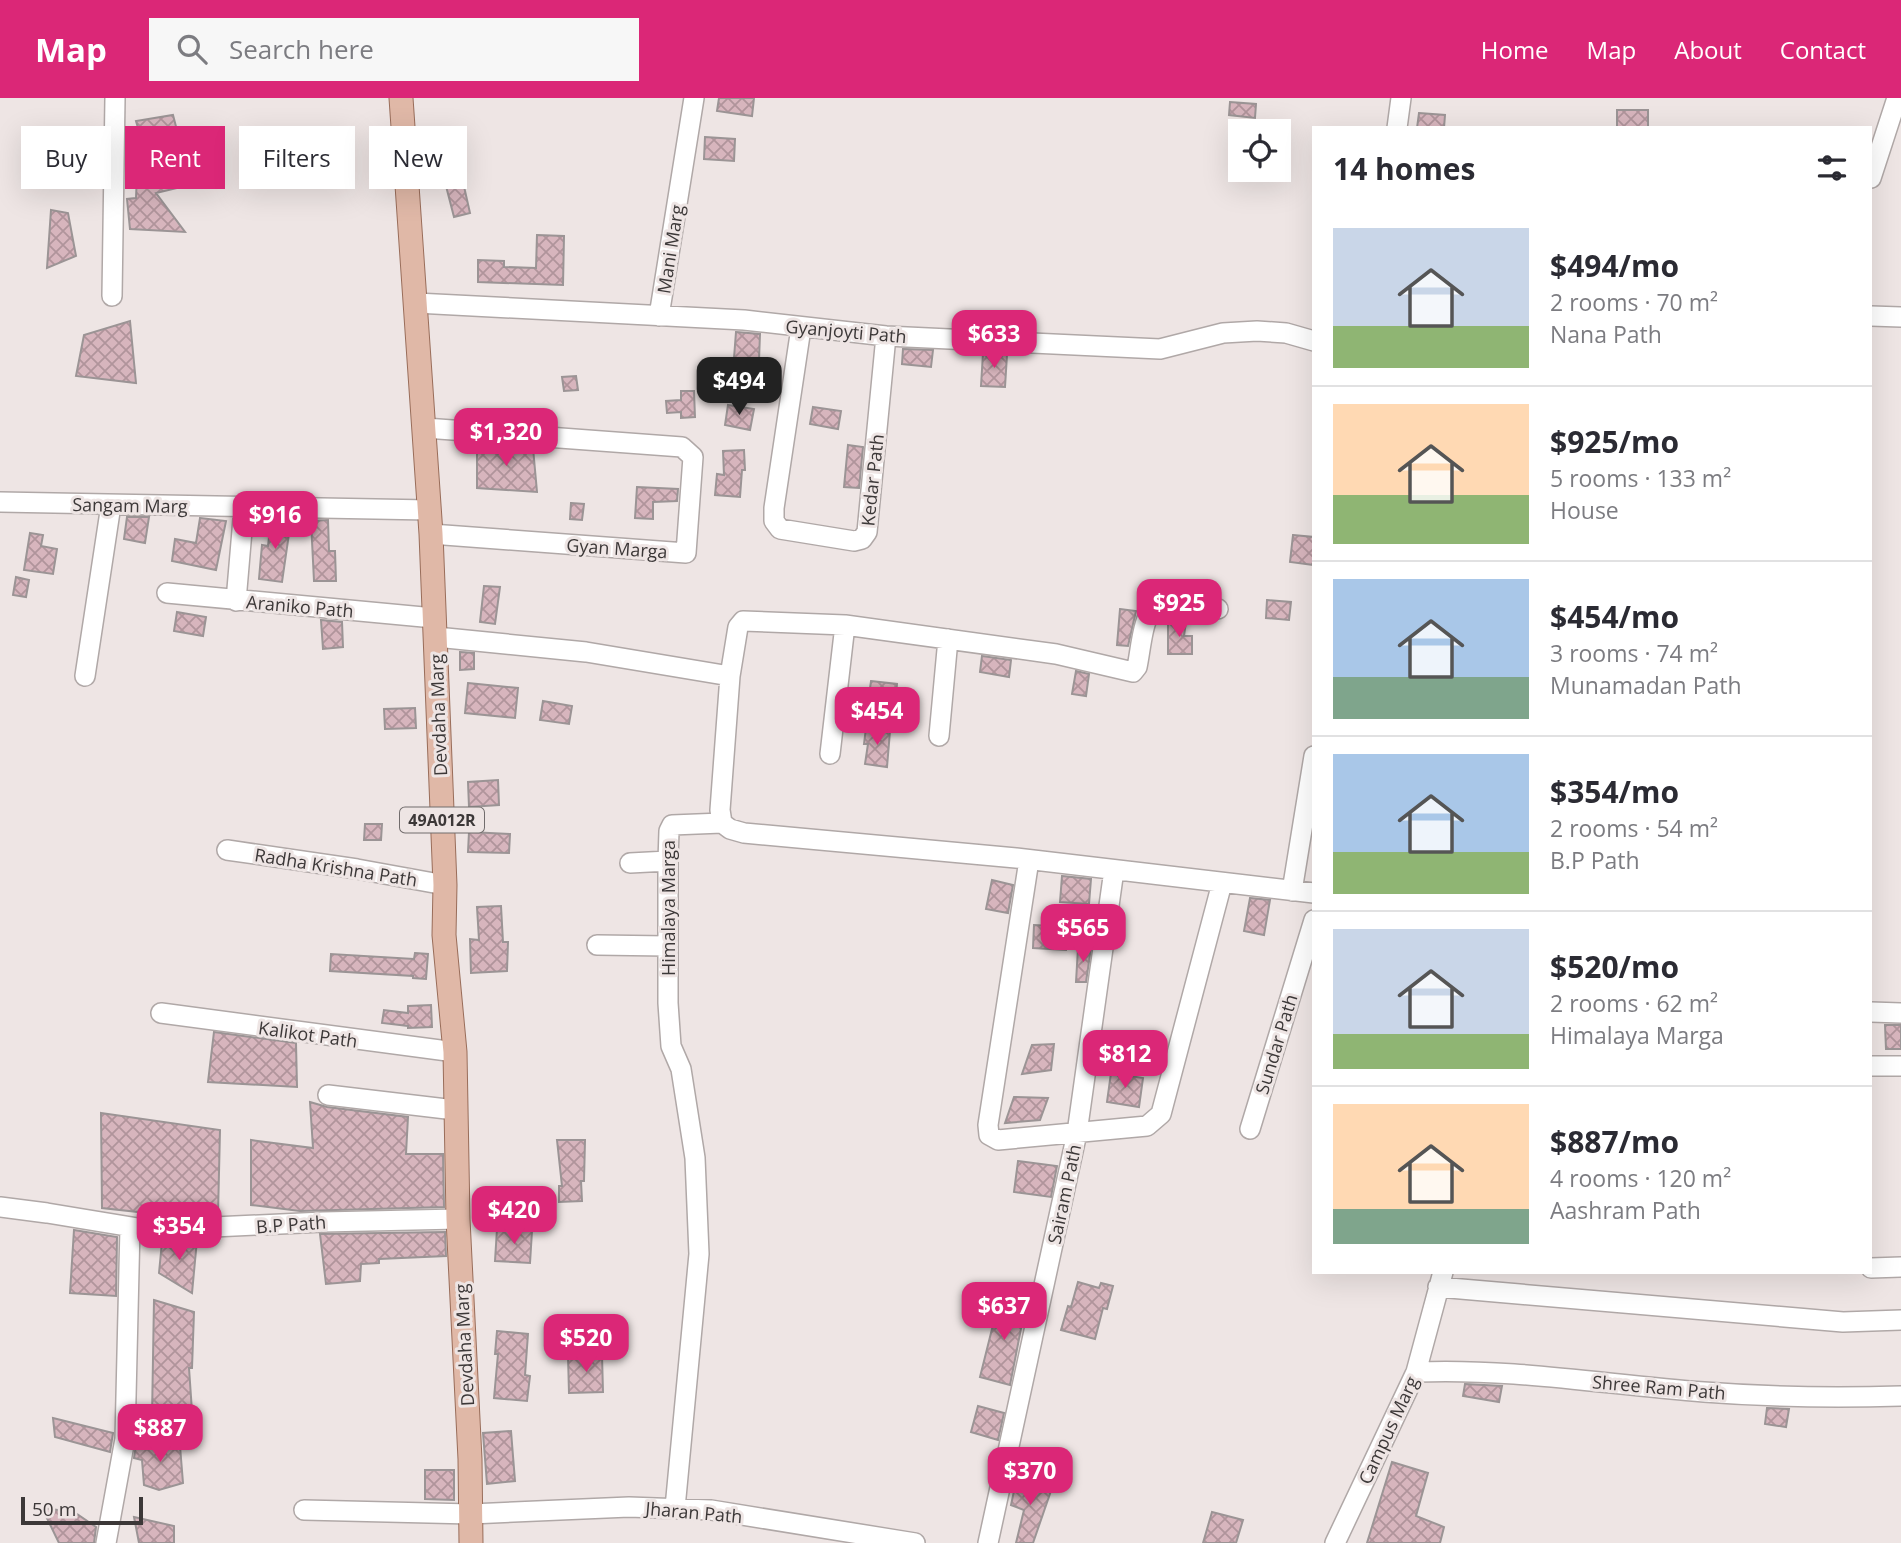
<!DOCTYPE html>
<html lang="en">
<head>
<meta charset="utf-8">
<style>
	:root { --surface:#fff; --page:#f7f7f7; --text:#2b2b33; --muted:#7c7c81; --line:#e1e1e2; --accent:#db2777 }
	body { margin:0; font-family:"Open Sans",sans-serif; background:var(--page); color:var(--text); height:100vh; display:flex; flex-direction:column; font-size:26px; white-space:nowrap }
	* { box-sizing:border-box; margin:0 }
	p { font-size:23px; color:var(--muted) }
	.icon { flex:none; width:38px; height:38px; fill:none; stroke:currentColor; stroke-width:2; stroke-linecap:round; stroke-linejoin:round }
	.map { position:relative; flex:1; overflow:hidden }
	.details { position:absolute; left:1312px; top:28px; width:560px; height:1148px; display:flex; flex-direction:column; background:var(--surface); border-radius:0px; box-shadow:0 7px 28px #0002 }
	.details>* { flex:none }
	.guide { position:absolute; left:21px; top:28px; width:665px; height:63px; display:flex; gap:14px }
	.buttons { position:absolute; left:1228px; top:21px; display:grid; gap:14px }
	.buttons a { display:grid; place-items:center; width:63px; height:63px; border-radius:0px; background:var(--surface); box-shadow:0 7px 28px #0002; font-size:35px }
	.scale { position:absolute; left:21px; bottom:18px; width:122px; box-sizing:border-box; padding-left:7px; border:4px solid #3c3838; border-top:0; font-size:19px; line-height:24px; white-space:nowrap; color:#3c3838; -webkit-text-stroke:5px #eee5e4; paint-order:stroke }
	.price { position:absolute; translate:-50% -60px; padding:0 16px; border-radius:14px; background:var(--accent); color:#fff; font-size:23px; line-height:46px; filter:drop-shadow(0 2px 4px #0008) }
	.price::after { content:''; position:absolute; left:50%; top:42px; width:21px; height:16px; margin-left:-10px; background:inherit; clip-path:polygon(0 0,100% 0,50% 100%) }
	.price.selected { background:#222; color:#fff }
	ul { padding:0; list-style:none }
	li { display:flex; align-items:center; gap:21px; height:175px; padding:0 21px }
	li+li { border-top:2px solid var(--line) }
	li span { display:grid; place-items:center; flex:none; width:196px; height:140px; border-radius:0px; color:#555 }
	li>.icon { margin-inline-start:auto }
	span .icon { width:84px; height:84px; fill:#fffc; stroke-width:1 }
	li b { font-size:30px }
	h2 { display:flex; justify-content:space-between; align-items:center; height:84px; padding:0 21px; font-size:30px }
	.chip { padding:0 24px; border-radius:0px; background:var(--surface); box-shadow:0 7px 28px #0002; font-size:24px; line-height:63px }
	.chip.selected { background:var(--accent); color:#fff }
	header { display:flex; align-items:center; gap:42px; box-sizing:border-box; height:98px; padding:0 35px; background:var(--accent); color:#fff }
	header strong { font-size:33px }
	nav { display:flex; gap:38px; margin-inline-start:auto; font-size:24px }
	.search { width:490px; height:63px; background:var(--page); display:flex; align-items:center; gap:18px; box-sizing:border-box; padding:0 24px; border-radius:0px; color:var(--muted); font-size:26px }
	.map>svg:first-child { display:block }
</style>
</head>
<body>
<header>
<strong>Map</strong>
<div class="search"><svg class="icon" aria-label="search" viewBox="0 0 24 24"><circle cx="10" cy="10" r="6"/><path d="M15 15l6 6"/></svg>Search here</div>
<nav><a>Home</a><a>Map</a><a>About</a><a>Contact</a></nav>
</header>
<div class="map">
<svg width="1901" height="1445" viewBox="0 0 1901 1445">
	<defs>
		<pattern id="building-cross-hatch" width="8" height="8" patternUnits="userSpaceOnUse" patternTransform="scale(1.75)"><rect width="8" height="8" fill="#d7b5bd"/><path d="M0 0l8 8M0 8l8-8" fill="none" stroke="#b0949b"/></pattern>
	</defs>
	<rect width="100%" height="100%" fill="#eee5e4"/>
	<path fill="url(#building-cross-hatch)" stroke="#9b9495" stroke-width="2" d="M719,0H754L752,18L717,13Z
		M1230,4L1256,6L1255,20L1229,17Z
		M1617,12H1648V30H1617Z
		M1419,15L1445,17L1444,30H1417Z
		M173,17L180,44L169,43L177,90L156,95L185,134L130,131L127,101L136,100L138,54H145L136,23Z
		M705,39L735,41L734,63L704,61Z
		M463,84L470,115L454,119L446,88Z
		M51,112L68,115L76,158L47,170Z
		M537,137L564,138L563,187L478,184V162L504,163V169L536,170Z
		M130,223L136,285L76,278L84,237Z
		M736,234L760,236L759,262L734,260Z
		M903,251L933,252L931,269L902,266Z
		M983,255L1007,257L1005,289L981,288Z
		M576,278L578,292L564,293L562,279Z
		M681,293H694L695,319L681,320V314L667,315L666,303L681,302Z
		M728,307L754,311L750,332L725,327Z
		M813,309L841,313L838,331L810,326Z
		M477,346L533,350L537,394L477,390Z
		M848,347L863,349L859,390L844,389Z
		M744,352L745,372H742L740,399L715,397L717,376L724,377L723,353Z
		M637,389L678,391L677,403L653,404V421L635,420Z
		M571,405L584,406L582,422L570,421Z
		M127,419H149L145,445L124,441Z
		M200,420L226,423L216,472L172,463L175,441L196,445Z
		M271,421L291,422L282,484L259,481L262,447L268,448Z
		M328,422L329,453H335L336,483H314L311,423Z
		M30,435L43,437L41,448L57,451L53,476L24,472Z
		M1293,437L1314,439V467L1290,464Z
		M16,479L29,482L26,499L13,497Z
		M484,488L500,489L495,526L480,524Z
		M1267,502L1291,504L1289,522L1266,520Z
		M1120,511L1136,513L1128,548L1117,547Z
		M177,514L206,519L203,538L174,533Z
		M321,522L342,524L343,549L323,551Z
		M1168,522L1186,524L1184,538H1192V556H1168Z
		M460,554L474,555V571L460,572Z
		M982,558L1011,562L1009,579L980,574Z
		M1076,573L1089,576L1086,598L1072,596Z
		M871,583L897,586L895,608L868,605Z
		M468,585L518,590L515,620L465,615Z
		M543,603L572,608L569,626L540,622Z
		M415,610L416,630L385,631L384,611Z
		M866,630L890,633L887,669L865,666L868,646H864Z
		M498,682L499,707L469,709L468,684Z
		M365,726H382L381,742H364Z
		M469,734L510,736L509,755L468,754Z
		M1062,778L1091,781L1089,806L1060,804Z
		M992,782L1013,787L1008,815L986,811Z
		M1250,800L1270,802L1264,837L1244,833Z
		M501,808L503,844H508L507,873L471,875L470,841L479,842L477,809Z
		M1034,827L1067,829L1066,852L1033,850Z
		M1078,850H1091L1086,884H1076Z
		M415,855L428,856L426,881L413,880V878L330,873L331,856L414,861Z
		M431,907L432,929L408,930V928L382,925L384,912L408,915V908Z
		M1885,927H1901V951H1886Z
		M214,934L296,945L297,989L208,984Z
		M1054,946L1051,972L1022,976L1032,947Z
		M1111,975L1143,980L1139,1009L1107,1004Z
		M1014,999L1048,1000L1040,1022L1005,1025Z
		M310,1004L327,1009L408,1019L406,1056H443L444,1109L300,1113L251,1107V1042L313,1050Z
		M101,1015L220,1032L218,1117L165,1119V1117L102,1110Z
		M557,1042H585L584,1083H581L582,1103L559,1104V1088H562Z
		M1018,1063L1057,1068L1051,1099L1014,1094Z
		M497,1131L532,1133L530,1165L495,1163Z
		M74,1132L117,1139L116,1198L70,1195Z
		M445,1134L446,1158L379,1161V1165L361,1166L360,1183L326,1186L320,1136Z
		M197,1142L192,1195L159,1175L162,1144Z
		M1078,1184L1099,1190L1101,1185L1113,1188L1107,1211L1103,1210L1095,1241L1061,1232L1068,1208L1071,1209Z
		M1000,1199L1026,1205L1010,1287L980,1279Z
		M154,1202L194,1214L192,1270H189L193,1328L179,1330L180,1339L152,1319Z
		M497,1233L528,1236L525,1277L530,1278L527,1303L494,1300L498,1256H495Z
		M602,1257L603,1294L569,1295L568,1258Z
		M1465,1286L1502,1288L1499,1304L1463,1298Z
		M978,1308L1004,1315L998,1342L971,1334Z
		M1767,1310L1789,1311L1786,1329L1765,1326Z
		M53,1320L113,1335L110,1354L55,1339Z
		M511,1333L515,1383L487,1386L483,1335Z
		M137,1341L180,1348L183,1385L159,1392L144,1387L142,1362L134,1360Z
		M1392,1364L1428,1375L1416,1418L1444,1429L1440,1445H1367Z
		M425,1372H454V1402L425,1401Z
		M1017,1379L1053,1387L1033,1445H1016L1024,1412L1011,1407Z
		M42,1410L74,1414L96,1429L94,1445H59Z
		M1212,1414L1243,1422L1236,1445H1203Z
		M134,1419L174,1428V1445H139Z"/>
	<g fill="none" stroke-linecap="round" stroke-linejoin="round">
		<g stroke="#b0a8a7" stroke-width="22">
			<path id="minor" d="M1397,30L1401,0
				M1871,80L1897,0
				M112,198L115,0
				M416,205L744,222L886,238L1160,251L1223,235L1257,233L1286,235L1314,243
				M659,218L694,0
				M1871,218L1901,219
				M801,230L774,410V423L780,431L854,443L862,441L867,434L886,238
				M425,330L682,349L693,359L686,455L431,436
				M0,404L429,412
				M167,495L434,520
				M236,503L244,409
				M436,539L586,554L730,578L738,529L743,523L845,527L1056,556L1133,574L1137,569C1140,556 1142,529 1148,519C1161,498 1198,509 1218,511
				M85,578L111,407
				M939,638L948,541
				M830,656L845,527
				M722,725L720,712L730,578
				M227,752L357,771L445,787
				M1029,762L988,1027L989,1037L998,1042L1147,1028L1161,1016L1222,785
				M630,765L668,763
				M1292,793L1314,658
				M597,847L667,848
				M1871,914L1901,915
				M161,915L455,954
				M1871,968H1901
				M328,997L455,1012
				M1250,1031L1314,822
				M0,1109L47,1115L150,1132L323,1124L458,1121
				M1871,1170L1901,1169
				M1438,1189L1843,1224L1901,1222
				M1416,1274C1513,1270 1608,1287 1704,1294C1769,1299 1835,1300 1901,1298
				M675,1410L699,1156L695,1060L681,971L671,948L668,905V763L669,733L672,727L722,725L730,731L744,735L1016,760L1314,795
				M304,1412L471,1416L629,1409L711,1412L915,1445
				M106,1445L125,1341L130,1129
				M988,1445L1077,1035L1114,772
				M1335,1445L1416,1274L1443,1174"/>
		</g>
		<g stroke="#996d5a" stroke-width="25">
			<path id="major" d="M401,0L431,436L445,787L444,837L455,954L458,1121L470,1361L471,1445"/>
		</g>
		<use href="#minor" stroke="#fff" stroke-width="19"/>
		<use href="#major" stroke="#e0b8a7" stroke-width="23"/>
	</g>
	<g text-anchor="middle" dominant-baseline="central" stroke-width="6" stroke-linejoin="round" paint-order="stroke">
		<rect fill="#eee5e4" stroke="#716c6c" stroke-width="2" x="400" y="709.5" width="84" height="25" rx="5"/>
		<g font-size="16" font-weight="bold" fill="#3c3838">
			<text x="442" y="722">49A012R</text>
		</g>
		<g font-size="18" fill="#3c3838" stroke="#eee5e4">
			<text transform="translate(670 151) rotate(-81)">Mani Marg</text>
			<text transform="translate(846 233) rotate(5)">Gyanjoyti Path</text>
			<text transform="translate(872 382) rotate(-84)">Kedar Path</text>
			<text transform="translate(130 407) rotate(1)">Sangam Marg</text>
			<text transform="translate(617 450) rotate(4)">Gyan Marga</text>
			<text transform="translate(300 508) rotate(5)">Araniko Path</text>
			<text transform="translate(438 617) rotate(-92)">Devdaha Marg</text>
			<text transform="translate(336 769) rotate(9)">Radha Krishna Path</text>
			<text transform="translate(668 810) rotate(-90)">Himalaya Marga</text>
			<text transform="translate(308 936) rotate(8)">Kalikot Path</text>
			<text transform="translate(1276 946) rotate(-73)">Sundar Path</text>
			<text transform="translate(1064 1096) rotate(-78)">Sairam Path</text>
			<text transform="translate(291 1126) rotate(-4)">B.P Path</text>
			<text transform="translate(464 1247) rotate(-93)">Devdaha Marg</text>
			<text transform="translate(1659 1289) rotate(5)">Shree Ram Path</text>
			<text transform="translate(1388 1332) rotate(-65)">Campus Marg</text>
			<text transform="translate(694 1414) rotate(5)">Jharan Path</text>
		</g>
	</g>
</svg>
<div class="buttons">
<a><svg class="icon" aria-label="locate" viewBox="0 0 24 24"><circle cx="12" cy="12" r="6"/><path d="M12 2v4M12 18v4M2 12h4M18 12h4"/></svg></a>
</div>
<div class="scale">50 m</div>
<b class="price" style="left:994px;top:272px">$633</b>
<b class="price selected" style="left:739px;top:319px">$494</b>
<b class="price" style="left:506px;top:370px">$1,320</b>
<b class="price" style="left:275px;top:453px">$916</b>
<b class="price" style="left:1179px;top:541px">$925</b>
<b class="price" style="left:877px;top:649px">$454</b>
<b class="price" style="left:1083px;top:866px">$565</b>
<b class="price" style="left:1125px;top:992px">$812</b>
<b class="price" style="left:514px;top:1148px">$420</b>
<b class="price" style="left:179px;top:1164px">$354</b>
<b class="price" style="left:1004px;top:1244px">$637</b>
<b class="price" style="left:586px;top:1276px">$520</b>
<b class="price" style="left:160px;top:1366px">$887</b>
<b class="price" style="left:1030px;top:1409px">$370</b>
<div class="guide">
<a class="chip">Buy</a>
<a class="chip selected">Rent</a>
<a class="chip">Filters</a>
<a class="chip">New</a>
</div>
<section class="details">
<h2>14 homes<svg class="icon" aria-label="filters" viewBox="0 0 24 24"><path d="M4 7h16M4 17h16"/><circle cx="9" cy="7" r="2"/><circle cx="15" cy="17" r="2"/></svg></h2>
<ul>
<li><span style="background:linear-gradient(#c9d6e8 70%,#8fb573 0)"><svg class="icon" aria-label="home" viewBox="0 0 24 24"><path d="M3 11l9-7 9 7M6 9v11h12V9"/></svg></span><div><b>$494/mo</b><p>2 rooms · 70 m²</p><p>Nana Path</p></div></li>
<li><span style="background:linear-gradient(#ffd9b3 65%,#8fb573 0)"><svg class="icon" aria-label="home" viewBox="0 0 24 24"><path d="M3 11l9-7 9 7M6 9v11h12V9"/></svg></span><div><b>$925/mo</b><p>5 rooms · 133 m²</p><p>House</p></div></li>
<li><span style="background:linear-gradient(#a9c7e8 70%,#7fa58c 0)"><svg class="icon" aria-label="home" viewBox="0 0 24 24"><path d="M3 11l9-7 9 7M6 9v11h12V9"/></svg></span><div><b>$454/mo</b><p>3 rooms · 74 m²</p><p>Munamadan Path</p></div></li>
<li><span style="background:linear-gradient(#a9c7e8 70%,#8fb573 0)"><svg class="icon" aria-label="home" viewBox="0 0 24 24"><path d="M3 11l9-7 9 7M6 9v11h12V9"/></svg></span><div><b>$354/mo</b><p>2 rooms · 54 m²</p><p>B.P Path</p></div></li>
<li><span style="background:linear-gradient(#c9d6e8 75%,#8fb573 0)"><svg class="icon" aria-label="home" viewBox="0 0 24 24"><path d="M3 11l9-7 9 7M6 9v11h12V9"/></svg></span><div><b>$520/mo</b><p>2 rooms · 62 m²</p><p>Himalaya Marga</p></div></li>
<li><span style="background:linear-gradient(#ffd9b3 75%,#7fa58c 0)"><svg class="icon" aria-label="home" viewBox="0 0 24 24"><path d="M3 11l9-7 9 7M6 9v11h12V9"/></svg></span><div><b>$887/mo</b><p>4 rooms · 120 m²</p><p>Aashram Path</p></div></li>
</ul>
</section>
</div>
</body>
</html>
